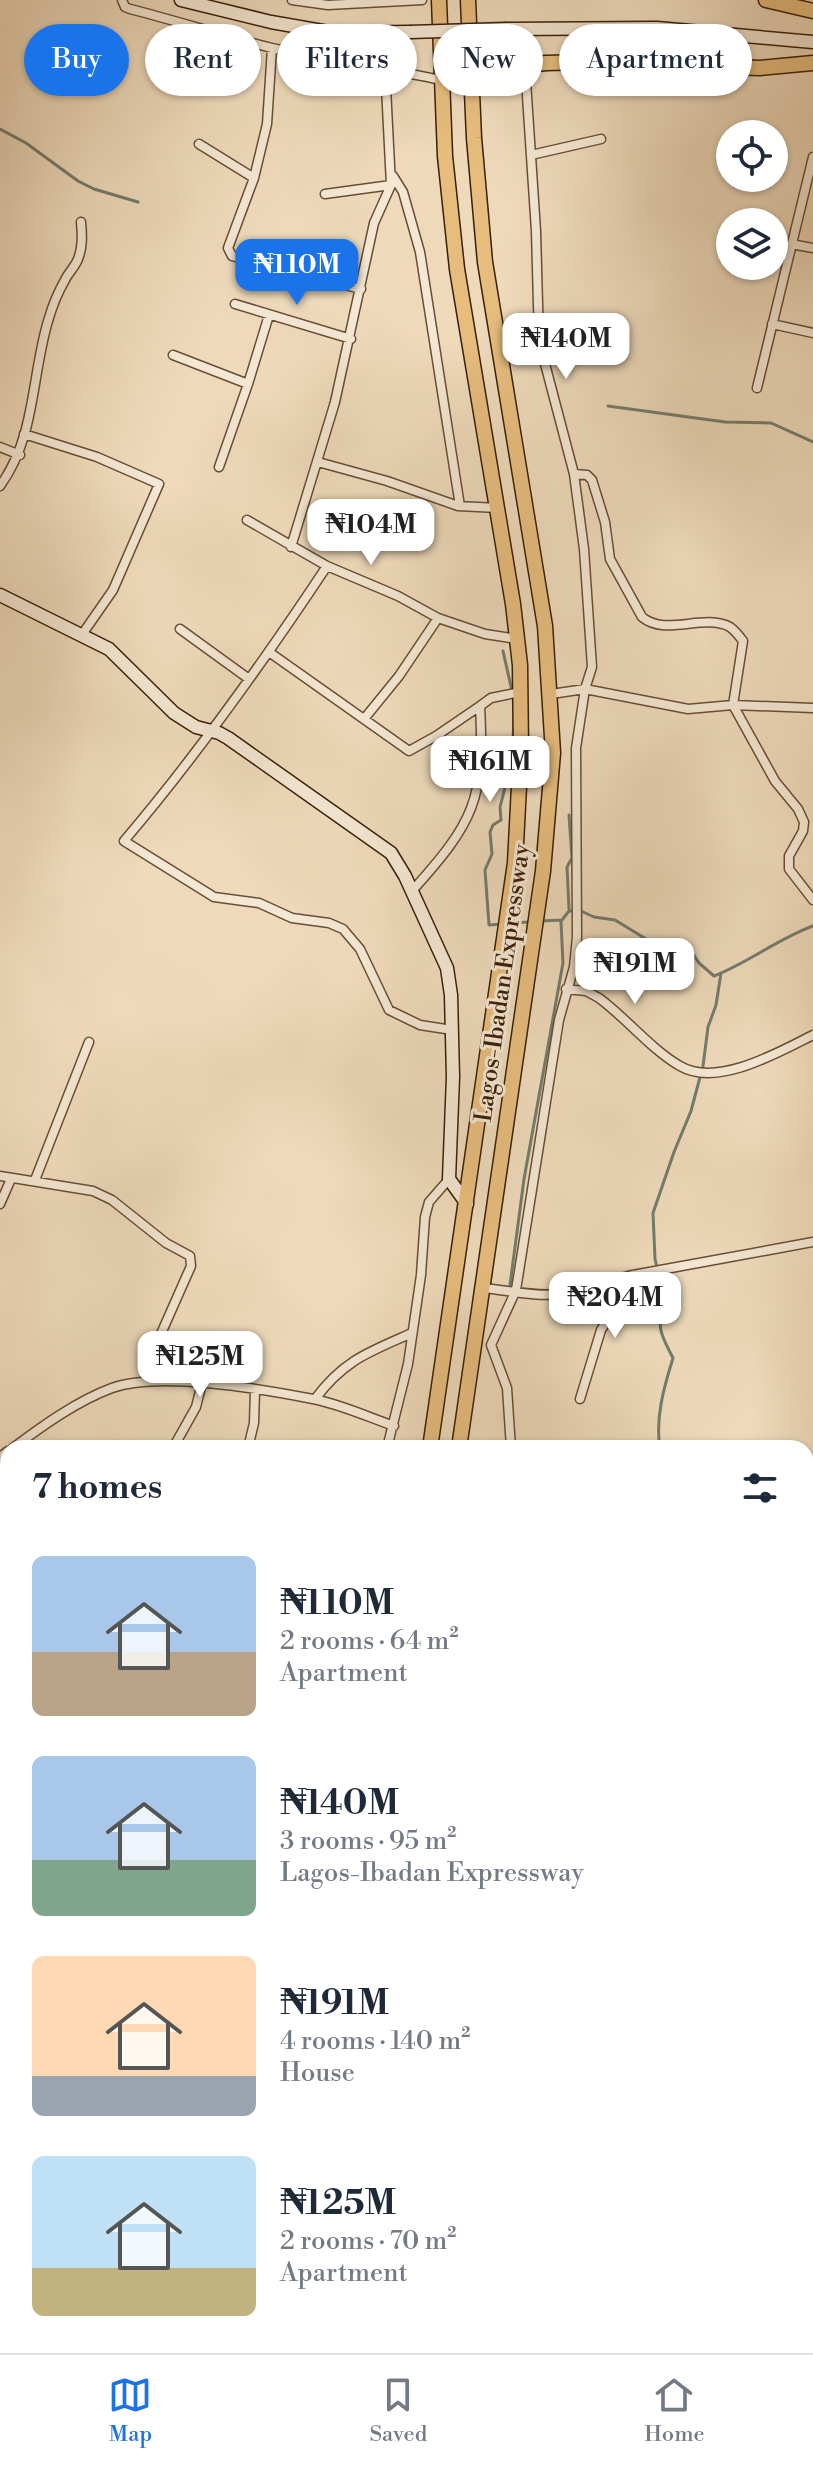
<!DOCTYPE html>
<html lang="en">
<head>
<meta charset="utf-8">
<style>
	:root { --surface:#fff; --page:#f2f2f3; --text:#1f2937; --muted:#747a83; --line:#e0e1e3; --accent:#1a73e8 }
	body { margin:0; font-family:"Libre Bodoni",serif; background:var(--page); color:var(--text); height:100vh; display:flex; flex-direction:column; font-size:30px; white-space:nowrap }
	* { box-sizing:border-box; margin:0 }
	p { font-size:26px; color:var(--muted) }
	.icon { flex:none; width:44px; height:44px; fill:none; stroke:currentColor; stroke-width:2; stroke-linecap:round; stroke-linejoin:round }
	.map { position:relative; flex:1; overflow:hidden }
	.panel { position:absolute; left:0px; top:1440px; width:814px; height:914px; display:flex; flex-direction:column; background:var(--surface); border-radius:24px 24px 0 0; box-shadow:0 2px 6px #0004 }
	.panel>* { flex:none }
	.banner { position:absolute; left:24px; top:24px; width:766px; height:72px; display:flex; gap:16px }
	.tools { position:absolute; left:716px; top:120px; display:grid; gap:16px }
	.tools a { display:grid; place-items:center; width:72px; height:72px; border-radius:50%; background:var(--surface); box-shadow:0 2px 6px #0004; font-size:40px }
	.price { position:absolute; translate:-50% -68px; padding:0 18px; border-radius:16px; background:#fff; color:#222; font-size:26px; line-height:52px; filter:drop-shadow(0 2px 4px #0008) }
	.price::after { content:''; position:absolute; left:50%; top:48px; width:24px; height:18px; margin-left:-12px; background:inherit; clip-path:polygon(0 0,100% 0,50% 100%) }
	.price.active { background:var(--accent); color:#fff }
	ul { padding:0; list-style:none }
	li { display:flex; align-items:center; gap:24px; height:200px; padding:0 32px }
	li span { display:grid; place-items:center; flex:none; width:224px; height:160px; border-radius:12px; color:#555 }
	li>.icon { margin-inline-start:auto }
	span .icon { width:96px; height:96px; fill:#fffc; stroke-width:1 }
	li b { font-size:34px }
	h2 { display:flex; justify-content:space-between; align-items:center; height:96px; padding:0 32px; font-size:34px }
	.tag { padding:0 28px; border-radius:36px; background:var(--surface); box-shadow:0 2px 6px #0004; font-size:28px; line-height:72px }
	.tag.active { background:var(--accent); color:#fff }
	.tabs { display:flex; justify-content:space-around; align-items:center; height:112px; border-top:2px solid var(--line); background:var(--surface); font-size:22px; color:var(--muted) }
	.tabs a { display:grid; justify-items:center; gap:4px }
	.tabs .active { color:var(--accent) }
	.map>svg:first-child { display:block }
</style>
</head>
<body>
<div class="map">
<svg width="813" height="2353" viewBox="0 0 813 2353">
	<rect width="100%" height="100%" fill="#eedabb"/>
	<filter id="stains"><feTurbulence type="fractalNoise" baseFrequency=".0025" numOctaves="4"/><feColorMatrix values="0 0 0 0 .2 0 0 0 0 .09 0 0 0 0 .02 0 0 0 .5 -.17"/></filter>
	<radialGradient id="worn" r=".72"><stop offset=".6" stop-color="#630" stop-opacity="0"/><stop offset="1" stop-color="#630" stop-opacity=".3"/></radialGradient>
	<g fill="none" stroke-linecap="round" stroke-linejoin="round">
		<path stroke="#737c6d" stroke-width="3" d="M0,129L26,143L78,181L94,189L138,202
			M608,406L725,422L771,423L813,442
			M503,651L512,691
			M569,815L572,858L567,867L569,909
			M541,921L562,920L569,911H581L594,917L615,920L651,942L691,951L699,963L714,976C749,962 778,939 813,926
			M509,923L530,922
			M502,924L489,925L485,870L492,854L490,832L493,825L501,820L500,807L512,760L514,718
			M510,1285L524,1179L563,963L561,922
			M660,1448C655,1418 664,1387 673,1358C663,1338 654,1326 666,1305L655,1259L653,1213L674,1152L691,1111L703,1066L708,1027L716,1005L721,973
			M0,2173L8,2172"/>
		<g stroke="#674e34" stroke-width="11">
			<path id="street" d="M122,0L125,7L130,9C177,21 224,36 272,48C328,61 385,68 441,80
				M292,0L328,5L422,0
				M272,48L267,124L254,178L228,248L232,256L361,289
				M199,144L254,178
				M531,155L601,139
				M393,176L403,192L420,252L460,506
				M325,194L391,185
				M791,244L813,248
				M235,304L351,339
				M772,324L813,333
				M173,355L248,384
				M757,388L813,157
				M24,434L97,457L159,484L113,590L81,636
				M0,447L20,455
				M318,462L387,481L458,506L498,508
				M219,467L248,384L269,315
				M574,474L587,475L592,480L605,522L610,559L642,617C666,637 703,613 730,627C734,630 740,637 743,641L733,705L775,781L798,809L804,822L803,831L789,856V869L813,900
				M0,486C36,436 31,378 48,321C52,307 58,292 65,280C68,273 75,267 78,259C83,247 82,234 81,222
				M247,520L327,566L398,596L438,618L485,634L517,639
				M291,547L335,402L374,223L391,185L385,68
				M327,566C264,661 198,754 124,841L214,897L259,903L292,918L329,923L343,929L360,949L389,1010L420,1025L452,1030
				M180,629L249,679
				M269,652L409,751L436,736L480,706
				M551,694L585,689L688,709L733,705L813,708
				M364,719L399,676L438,618
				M412,891C474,822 485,800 480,706L491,698L520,692
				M566,989L586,991L599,998C626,1018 652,1050 680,1066C717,1088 779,1052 813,1035
				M0,1176L93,1191L112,1200L166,1243L190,1256L191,1266L160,1336L158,1381
				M35,1180L89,1042
				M0,1204L11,1179
				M482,1288C507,1290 535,1297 559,1294C584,1291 608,1280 633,1275L813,1242
				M315,1399C344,1360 369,1352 412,1333
				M580,1399L601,1330L623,1296L633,1275
				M13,1448C42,1426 77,1401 112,1388C160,1371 262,1389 313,1399C340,1404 368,1417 394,1426
				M173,1448L196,1407L202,1383
				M248,1448L254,1423L255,1390
				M387,1448L408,1364L421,1275L425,1217L429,1202L449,1179
				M511,1448L507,1388L491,1345L516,1290L559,1020L574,967L577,937L576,748L585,689L592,667L584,549L574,474L539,341L536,231L525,66
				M0,1457L8,1451
				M806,1566L813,1551
				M0,1587L8,1589
				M0,1670L8,1623
				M0,1829L8,1832
				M806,1896L813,1899
				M806,2000L813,2003
				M0,2006L8,1984
				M806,2099L813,2102
				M0,2104L8,2108
				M806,2134L813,2117
				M806,2207L813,2206
				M0,2257L8,2246
				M0,2287L8,2292
				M73,2346L79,2353
				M153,2346L155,2353
				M520,2346L523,2353
				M640,2346L642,2353
				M36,2353L40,2346
				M415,2353L417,2346"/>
		</g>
		<g stroke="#3a1f07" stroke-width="15">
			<path id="secondary" d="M181,0L271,22L334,33L410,32
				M506,29L657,28L813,42
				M0,595L109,649L174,713L196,727L219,733L228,738L391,853L405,876L447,968L451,995L453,1077L449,1179L467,1204
				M0,1482L8,1485"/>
		</g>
		<g stroke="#3a1f07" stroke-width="17">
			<path id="highway" d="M766,0L813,11
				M470,72L546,63L586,62L760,68L813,63
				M430,1448L515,863L521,748L520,665L513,604L457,269L445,156L439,0
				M459,1448L543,871L553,753L545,626L485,262L474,138L468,0
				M558,2346L562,2353
				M592,2346L596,2353"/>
		</g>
		<use href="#street" stroke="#f4e7d3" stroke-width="8"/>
		<use href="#secondary" stroke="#f4e7d3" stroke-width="12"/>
		<use href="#highway" stroke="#e7bd7e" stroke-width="14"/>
		<g stroke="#3a1f07" stroke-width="15" stroke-linecap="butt">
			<path id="secondary-bridge" d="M410,32L506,29"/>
		</g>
		<use href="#secondary-bridge" stroke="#f4e7d3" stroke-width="12"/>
	</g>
	<g text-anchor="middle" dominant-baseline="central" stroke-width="6" stroke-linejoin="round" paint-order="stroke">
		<g font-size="24" fill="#3a1f07" stroke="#f4e7d3">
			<text transform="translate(503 983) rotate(-82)">Lagos-Ibadan Expressway</text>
		</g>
	</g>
	<rect width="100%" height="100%" filter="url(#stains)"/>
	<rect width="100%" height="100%" fill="url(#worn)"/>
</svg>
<div class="tools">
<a><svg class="icon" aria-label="locate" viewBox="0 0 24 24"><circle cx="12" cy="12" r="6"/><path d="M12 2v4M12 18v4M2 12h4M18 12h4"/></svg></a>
<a><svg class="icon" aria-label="layers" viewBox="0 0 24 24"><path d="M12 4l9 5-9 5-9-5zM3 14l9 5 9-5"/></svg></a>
</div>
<b class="price active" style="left:297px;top:307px">₦110M</b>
<b class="price" style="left:566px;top:381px">₦140M</b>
<b class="price" style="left:371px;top:567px">₦104M</b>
<b class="price" style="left:490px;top:804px">₦161M</b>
<b class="price" style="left:635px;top:1006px">₦191M</b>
<b class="price" style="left:615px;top:1340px">₦204M</b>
<b class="price" style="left:200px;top:1399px">₦125M</b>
<div class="banner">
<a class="tag active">Buy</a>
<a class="tag">Rent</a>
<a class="tag">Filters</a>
<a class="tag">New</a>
<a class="tag">Apartment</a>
</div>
<section class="panel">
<h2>7 homes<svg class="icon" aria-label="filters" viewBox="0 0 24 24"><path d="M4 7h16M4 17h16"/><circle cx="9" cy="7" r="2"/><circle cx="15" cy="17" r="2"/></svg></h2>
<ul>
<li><span style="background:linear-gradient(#a9c7e8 60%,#b9a48a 0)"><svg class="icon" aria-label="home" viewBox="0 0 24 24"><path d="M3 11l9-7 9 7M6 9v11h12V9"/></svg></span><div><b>₦110M</b><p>2 rooms · 64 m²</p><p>Apartment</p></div></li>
<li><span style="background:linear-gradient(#a9c7e8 65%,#7fa58c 0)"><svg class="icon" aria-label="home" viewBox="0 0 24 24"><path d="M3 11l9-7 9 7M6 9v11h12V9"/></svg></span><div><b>₦140M</b><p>3 rooms · 95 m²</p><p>Lagos-Ibadan Expressway</p></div></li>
<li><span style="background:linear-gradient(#ffd9b3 75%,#9aa5b1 0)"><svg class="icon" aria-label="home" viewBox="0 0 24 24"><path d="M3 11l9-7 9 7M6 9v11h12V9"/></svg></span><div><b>₦191M</b><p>4 rooms · 140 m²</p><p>House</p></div></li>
<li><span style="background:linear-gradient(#bfe0f5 70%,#c2b280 0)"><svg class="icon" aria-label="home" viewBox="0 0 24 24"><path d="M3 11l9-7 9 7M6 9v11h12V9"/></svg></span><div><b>₦125M</b><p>2 rooms · 70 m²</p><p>Apartment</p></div></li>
</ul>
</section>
</div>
<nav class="tabs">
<a class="active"><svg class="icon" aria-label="map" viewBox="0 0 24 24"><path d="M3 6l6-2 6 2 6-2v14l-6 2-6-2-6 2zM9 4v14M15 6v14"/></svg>Map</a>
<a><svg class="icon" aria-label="saved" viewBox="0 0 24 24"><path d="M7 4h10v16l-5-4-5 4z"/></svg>Saved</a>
<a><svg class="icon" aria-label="home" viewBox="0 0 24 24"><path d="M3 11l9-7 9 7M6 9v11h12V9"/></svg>Home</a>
</nav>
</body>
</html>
